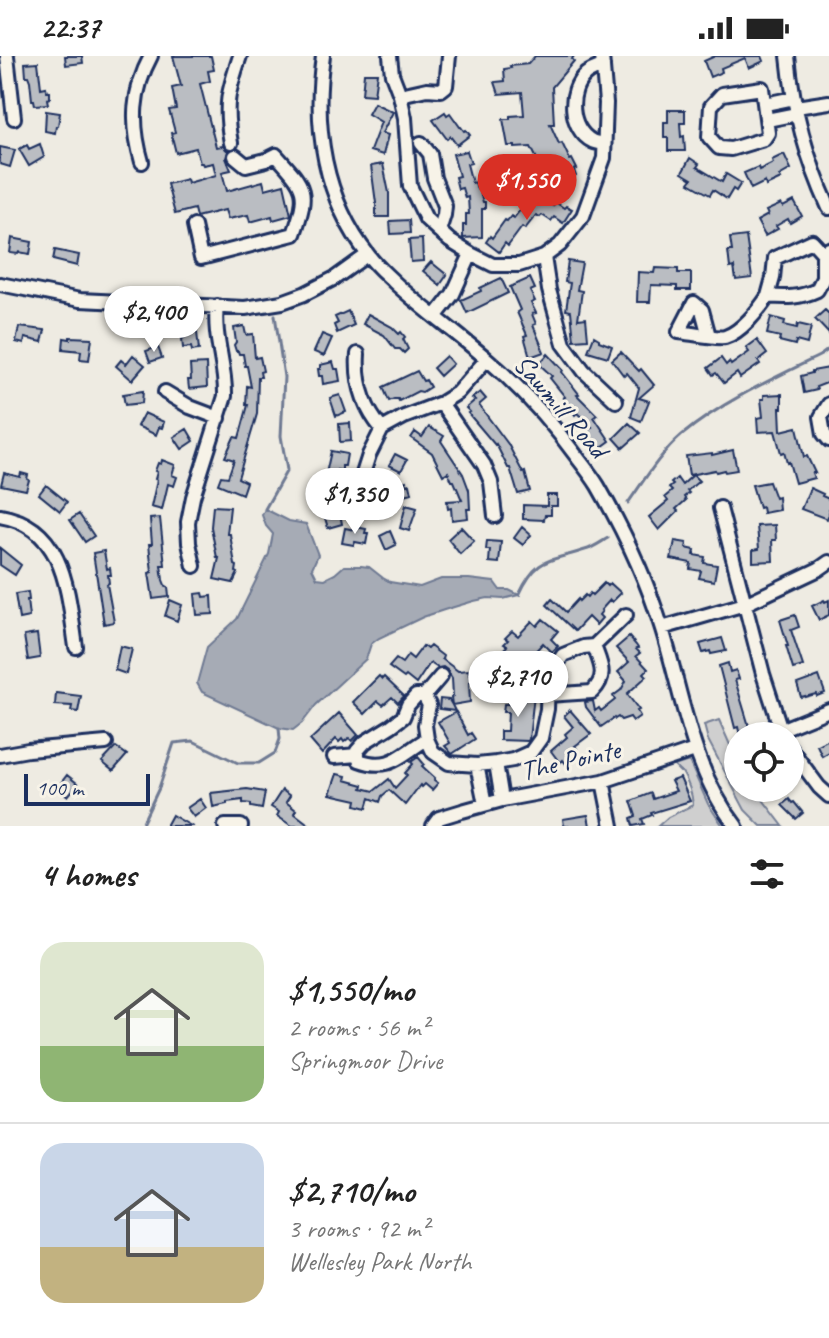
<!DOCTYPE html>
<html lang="en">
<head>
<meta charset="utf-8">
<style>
	:root { --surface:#fff; --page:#f2f2f2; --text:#222; --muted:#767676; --line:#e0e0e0; --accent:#d93025 }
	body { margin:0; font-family:Caveat,sans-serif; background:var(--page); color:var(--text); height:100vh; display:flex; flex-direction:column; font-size:30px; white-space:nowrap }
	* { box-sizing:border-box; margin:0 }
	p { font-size:26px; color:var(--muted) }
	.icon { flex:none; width:44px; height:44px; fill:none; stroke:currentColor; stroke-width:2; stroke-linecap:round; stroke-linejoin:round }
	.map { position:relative; height:770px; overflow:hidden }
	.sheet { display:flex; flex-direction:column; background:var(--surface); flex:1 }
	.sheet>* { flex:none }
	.controls { position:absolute; left:724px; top:666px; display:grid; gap:16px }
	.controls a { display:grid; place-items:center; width:80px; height:80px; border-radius:50%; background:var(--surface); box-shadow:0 2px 6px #0004; font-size:40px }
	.scale { position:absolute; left:24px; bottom:20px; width:126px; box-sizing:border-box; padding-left:8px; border:4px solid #1b2f5e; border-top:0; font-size:22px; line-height:28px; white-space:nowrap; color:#1b2f5e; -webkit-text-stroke:6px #f7f3e8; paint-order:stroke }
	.price { position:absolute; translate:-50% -68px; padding:0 18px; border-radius:28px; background:#fff; color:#222; font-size:26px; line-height:52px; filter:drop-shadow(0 2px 4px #0008) }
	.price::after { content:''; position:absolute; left:50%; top:48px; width:24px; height:18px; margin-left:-12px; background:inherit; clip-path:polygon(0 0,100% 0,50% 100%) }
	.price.selected { background:var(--accent); color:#fff }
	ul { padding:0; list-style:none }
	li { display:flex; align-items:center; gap:24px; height:200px; padding:0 40px }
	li+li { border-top:2px solid var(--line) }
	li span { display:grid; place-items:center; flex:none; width:224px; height:160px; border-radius:24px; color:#555 }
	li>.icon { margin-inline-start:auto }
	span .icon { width:96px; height:96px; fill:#fffc; stroke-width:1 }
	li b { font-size:34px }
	h2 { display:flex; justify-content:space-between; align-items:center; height:96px; padding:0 40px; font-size:34px }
	.status { display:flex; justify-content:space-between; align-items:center; height:56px; padding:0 40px; background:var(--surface); direction:ltr }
	.status svg { height:22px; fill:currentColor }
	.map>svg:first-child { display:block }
</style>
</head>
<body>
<div class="status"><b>22:37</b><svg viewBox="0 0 49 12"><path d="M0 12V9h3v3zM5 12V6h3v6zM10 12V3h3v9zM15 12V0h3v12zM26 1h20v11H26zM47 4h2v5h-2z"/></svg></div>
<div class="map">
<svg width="829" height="770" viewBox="0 0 829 770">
	<rect width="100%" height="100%" fill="#eeebe2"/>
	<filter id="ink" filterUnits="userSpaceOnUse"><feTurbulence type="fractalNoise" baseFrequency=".0125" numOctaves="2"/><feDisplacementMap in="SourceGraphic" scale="16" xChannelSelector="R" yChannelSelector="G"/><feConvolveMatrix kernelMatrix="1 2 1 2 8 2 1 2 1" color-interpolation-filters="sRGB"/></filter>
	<g filter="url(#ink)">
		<path fill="#cfcfcf" stroke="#757f96" stroke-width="2" d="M719,664L738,707V732H754L783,770H761L745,754L708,684L704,669Z
			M689,705L708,748L723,770H658L668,761L693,749C692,737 688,726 682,716H680L674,710Z"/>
		<path fill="#a6abb5" stroke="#6e7992" stroke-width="2" d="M265,453L289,465L306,468L318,499L312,512L317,522L325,523L335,518L344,510H361L369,511L383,522L390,526L420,531L441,523H469L494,526L500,534H509L519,539L503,543L488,542L474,545L444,554L423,561L379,582L371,588L366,603L316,649L302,667L293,674L279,672L202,636L197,627L207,591L237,563L269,498L273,478L266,470L262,459Z"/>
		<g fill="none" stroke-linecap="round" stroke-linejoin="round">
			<path stroke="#6e7992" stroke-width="3" d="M628,447C645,423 660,398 682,379C723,345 774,322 821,299L829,293
				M265,453L287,414L281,380L284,321L275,259
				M519,539C537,500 549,506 585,494C593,492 601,486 608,482
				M141,770L159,732L174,687L193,685L238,707H259L275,697L280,683L279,672"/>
		</g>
		<path fill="#babdc2" stroke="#1b2f5e" stroke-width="2" d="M65,0H82L83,7L66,9Z
			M173,0H211L214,14L208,15L210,25L200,28L216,91L223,90L228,95L226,102L231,114L222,116L227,135L263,125L265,133L284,128L291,159L273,164L272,160L250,166L248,159L228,163L225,154L196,161L194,153L175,158L167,128L187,123L188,127L216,119L213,107L203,109L202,107H200L196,92L176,97L171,77L175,76L169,54L176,53L172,32L181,30Z
			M535,0H574L572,3L574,5L552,31L554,68H550L559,88L562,87L570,104L572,103L577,113L574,114L576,120L565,126L563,122L536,134L535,130L529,134L524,123L518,126L515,119L517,118L515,113L537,103L531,91L515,92V90H508L503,63H510V60L524,59L522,36L499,38L495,26L505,25L504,13L511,12L510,10L528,8Z
			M715,0H762L764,5L749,12L745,2L721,12L722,16L710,21L704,5Z
			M38,6L41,32L46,31L47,36H50V42L47,43L48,48L35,49L34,44H32L30,25L28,20H26L25,7Z
			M364,17H377L374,39L362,38Z
			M374,47L393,56L382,77L388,79L383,99L370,95L381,66L368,58Z
			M668,54H685V67H680L681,81L684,80L685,95H668V82H664V66H668Z
			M46,55L60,57L58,70H56L55,77L45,75Z
			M445,56L447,59L450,57L460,71H461L464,75L466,74L470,79L457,89L450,80L447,83L433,64Z
			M40,88L44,101L29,110L19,93L27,89L29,93Z
			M0,91L15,94L10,111L0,108Z
			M467,95L471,107L467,108L472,127L475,126L477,133L479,132L483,146H485V153H482V181L463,182V169H466V158H469L468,141L465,142L462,132L458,133L455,121L459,120L453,98Z
			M784,98L791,113L779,120L781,123L766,130L765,126L751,133L744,117L758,111L759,114L773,107L772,104Z
			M690,102L699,108L697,111L722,126L726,118L741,127L736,135L733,133L727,143L713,134L710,139L689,127L692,123L682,117Z
			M383,108L389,137V161H376V147L371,110Z
			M538,140L553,150L555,146L564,152L566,150L572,153L563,167L554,161L551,165L542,159L540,161L536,159L525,173L522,171L508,190L505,187L499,196L486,186L490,180L492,182L505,164L507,165L511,160L514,162L520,154L527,159Z
			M794,145L802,160L790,167L788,163L776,170L778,173L765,180L757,165L768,159L766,155L781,148L783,151Z
			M409,164L410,177L391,178L390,165Z
			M746,180L752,222L736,224L734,211L730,212L728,195H732L730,182Z
			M12,182L32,186L30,198L19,196L18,198L10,197Z
			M422,183L423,205L411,206L409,184Z
			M55,194L79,199L77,210L53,204Z
			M568,205L582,207L577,234L582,235L578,263L586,262L588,283L574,284L571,255L566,254L570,227L565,226Z
			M431,206L447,219L440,229L423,215Z
			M655,212L678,213V217H691V234H677V230L651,229L650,246H637L638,216L654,217Z
			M501,222L508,237L467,257L461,244L481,235L480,232Z
			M530,222L535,233L530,235L535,245L531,247L536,257L532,258L536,268L533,269L544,296L530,301L524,280L527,279L517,256L520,254L510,231Z
			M825,254L829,258V278L815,263Z
			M348,255L354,269L337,277L334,269L338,267L335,261Z
			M368,258L392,271L399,278L401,276L405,281L403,283L408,293L404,297L400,293H395L384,279L363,268Z
			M771,261L785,265L784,269L797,272L798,268L811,271L807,288L796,285L795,289L779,285L780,281L767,278Z
			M196,268L199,294L192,295L191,291L183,292L182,283L184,282V277L190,276L189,269Z
			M244,270L246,279L253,278L255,302L260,301L263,315L260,316L261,321H258L257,358L238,422L246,426L242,438L218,428L221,420L228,421L234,404L225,401L234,381L239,382L248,349H246L247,330L251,331L247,310H245L243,298H239L238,295H236L234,289L236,286L234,272Z
			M19,271L45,274L42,286L25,282L24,288L16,286Z
			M322,278L332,282L324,300L314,296Z
			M594,280L599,283V285L612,290L608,301L588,295Z
			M70,281L92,282L89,304L80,303L81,295L63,293L64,282L70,283Z
			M757,284L767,298L758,305L760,308L740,322L737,317L724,327L716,317L713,319L708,312L721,302L726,309L729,306L731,309L749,296L746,292Z
			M158,291L162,302L150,306L146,295Z
			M621,296L639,315L641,313L654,329L639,342L649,345L641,365L631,361L639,332L627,317L624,320L612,304Z
			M548,298L563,314L562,316L579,338L577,339L597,359L594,361L610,385L599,393L587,375L592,371L577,357L575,359L563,342L565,341L550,322L552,320L539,308Z
			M133,299L145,309L132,324L116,310L121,304L126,308Z
			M446,300L453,308L440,320L433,312Z
			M333,306L335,313H338L340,325L323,328L322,320H319L318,313H320V309Z
			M206,308L207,331L189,333L188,324H191L190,309Z
			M829,312V326L816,331L817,334L804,337L801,320L812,317V315Z
			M417,315L423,325L426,324L430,331L422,336L418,335L399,345L398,343H394L389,345L383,331Z
			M143,335L142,347L125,349L123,338Z
			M480,336L486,343L479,349L508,388L523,417L525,416L530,435L518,438L510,412H508L496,388L495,389L468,357L470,356L466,352L475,344L472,342Z
			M782,338V352H780L781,375L797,371L804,401L807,400L815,417H812L814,422L795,427L789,406L787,407L784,396L781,397L775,375L758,376L757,362L763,361L761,343H764V339Z
			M340,339L346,356L336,360L330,342Z
			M144,357L164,366L162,372L159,371L156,379L137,370Z
			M350,367L351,385L340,386L339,368Z
			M629,367L640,377L623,392L614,382Z
			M429,371L444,380L441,385L463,418L469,434L470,453H467L468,462L452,464L451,452L448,453L447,445L462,444L454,425H452L448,416L443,419L432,397L411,382L415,376L422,381Z
			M187,373L194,385L182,393L174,381Z
			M733,394L737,414L725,416L724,414L716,416L715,414L689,419L686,400L712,397V399Z
			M331,395L347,398L345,410H342V415L337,414L334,442L318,440L321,422H325Z
			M395,398L407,404L401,415L389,409Z
			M162,404L175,409L172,419L177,421L174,430L168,428L162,454L151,451L157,424L155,423L157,416L155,415L158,407L161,408Z
			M4,417L20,421L21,417L28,419L27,423L29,424L26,434L1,429Z
			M693,419L699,425L687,435L689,437L684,441L686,444L676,453L678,455L659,474L649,461L668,445L665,441L672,435L669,432L673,429L671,427L677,422L682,429Z
			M406,425L407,429L410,428L412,437L394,442L391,429Z
			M769,426L775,442L778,441L779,454L763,457L762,451L759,452L752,429Z
			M46,429L67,446L60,455L39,438Z
			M810,432L823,438L822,440L829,443V458L827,463L801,453Z
			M547,439H557V450H551V459H545L544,464L523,463V449L547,450Z
			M338,447L342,468L328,472L322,452Z
			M406,449L417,452L409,475L400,472Z
			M213,450L230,451L227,478H230L235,509L237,510L236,516L238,517L233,527L214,523L219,502H217L211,471Z
			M79,458L94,480L85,486L70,464Z
			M160,462L165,509H161L163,524L165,529L168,531L169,541L153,543L149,517L152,516L149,488H152L150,463Z
			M775,469L776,484H772L773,505L753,506V494L759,493L757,470Z
			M356,471L366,473L365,477H368L366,488L355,486L354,489L342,487L345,472L356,474Z
			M461,471L474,485L460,498L448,483Z
			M522,471L531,479L523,489L514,482Z
			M390,475L396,489L386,494L380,480Z
			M487,485L501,486L499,507L489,506L490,494H486Z
			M675,485L687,487L686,492L695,494L694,499L705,501L704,507L717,509L714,525L699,522L701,515L690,513L691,507L671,503Z
			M0,492L21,509L15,519L0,509Z
			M104,495L107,513L110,512L111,519H108L109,527L107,528L114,566L104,568L93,497Z
			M604,527L607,530L610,527L621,537L612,546L610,544L601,554L602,555L599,559L602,562L596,569L588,561L575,575L547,549L552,543L566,556L578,543L579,545L585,539L587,541L590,537L592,539Z
			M28,536L29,544H27L29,561L19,563L15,538Z
			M203,537L204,541L212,540L213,558L197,559L195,538Z
			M170,544L182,549L177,565L165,560Z
			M824,544L825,546L829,544V559L819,564L812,550Z
			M795,559L799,571L791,574L803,610L793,613L786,590H788L780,564Z
			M543,563L558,575L551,583L558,590L552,596L543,587L530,601L526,598L517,607L528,618L525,621L531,627L524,634L516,626L510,631L498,619L501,616L497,612L504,605L502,603L508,596L504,593L507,590L504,588L508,584L505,582L512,575L518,580L532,565L537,570Z
			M37,578L40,602L28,604L24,580Z
			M629,581L636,589L638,592L636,593L640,597L636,600L648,613L644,617L647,620L627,638L639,654L637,655L640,660L633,665L630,661L621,664L618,661L615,663L614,662L601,671L586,651L585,646L593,645L595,655L599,652L601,655L615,644L613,640L621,634L626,625L618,616L629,606L616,592Z
			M722,582L726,595L711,598L710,595L703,597L700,588Z
			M120,590L132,593L126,618L115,614Z
			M423,590L427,593L430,590L443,600L442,603L458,615L469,614V618L474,617L475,626H469L470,646L452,649L455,655L439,653L440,643L449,644L452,649L451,641L453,640L452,622L447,614L443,611L438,612L430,607L416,628L406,620L404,622L389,611L396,603L402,607L408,599L413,603Z
			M728,607L730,616L736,614L739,623L735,624L752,680H740L738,671L735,672L719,610Z
			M379,620L382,623L384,621L404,640L398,647L392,641L383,649L378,645L365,658L353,646Z
			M819,620L825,637L817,640L816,638L805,641V640L801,641L797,628Z
			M56,637L81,640L78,656L71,655L72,650L55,649Z
			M525,638L534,639L529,683L528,685L500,684V675H507L508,656H503L504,648H508V645L512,644L524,645Z
			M570,654L591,678L575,690L577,693L570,700L573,703L566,708L563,704L560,707L551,695L567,681L565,678L573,671L564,660Z
			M456,656L468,679L471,677L475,683L452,698L445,690L450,687L438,666Z
			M339,657L358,679L352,685L349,682L344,686L342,683L339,686L336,683L322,698L310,684Z
			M829,683V696L822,700L817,689Z
			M116,691L127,699L113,715L102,706Z
			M418,701L424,708L422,710L435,722L434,724L438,727L432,734L425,728L422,731L420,729L405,749L389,734L382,740L380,746L370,742L367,752L356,749L357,744L330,738L337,718L346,720L345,724L363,729L362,732L374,735L389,723L395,732L407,719L405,717L413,708L411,706Z
			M67,719L78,728L68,740L57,732Z
			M680,722L690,745L651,757L652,759L642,763L644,768L633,770L631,762L636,760L631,745L651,737L653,743L676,735L671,725Z
			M247,733L265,736L262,753L251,751V748L243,747V744L227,746V748L213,751L211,737Z
			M282,734L290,740L286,746L296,754L294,757L311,770H292L277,760L279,756L271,751Z
			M200,743L206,752L194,761L187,752Z
			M789,743L792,747L794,746L803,757L796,763L782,749Z
			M172,759L191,770H166Z
			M588,759L590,770H564L563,763Z"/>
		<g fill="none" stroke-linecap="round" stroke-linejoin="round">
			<g stroke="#1b2f5e" stroke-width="18">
				<path id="minor" d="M7,0L14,62
					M323,0C313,70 324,143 369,200C376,210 386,218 394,226C424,254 457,277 487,303C521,332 551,365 577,401C584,410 592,420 598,430C624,475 647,524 662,573C683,640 691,713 736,770
					M390,0L392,18L400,39L405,62L410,130L426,163L450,185L471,198L493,209H519L544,201L560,189L583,160L604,102L606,47L602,0
					M788,0C793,53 807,104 829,152
					M603,10C597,12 590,15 586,18C567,34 569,73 592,85C595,87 600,87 604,88
					M762,32L768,77L764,83L731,93L719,92L709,81L711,50L722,38Z
					M400,39L427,33L441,34L446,30L449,0
					M765,48L794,42
					M796,51L829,46
					M767,64L797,58
					M231,87C224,49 228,36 240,0
					M421,87L430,98L434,122L445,150L444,159L439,175
					M142,106C131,68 132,35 151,0
					M194,170L201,202L294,178C309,135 306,132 276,99L266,104L246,109L235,100
					M544,201L549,234L564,288L584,315L616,345
					M0,228L80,244L245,252L282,246L304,238L335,222L367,199
					M768,240L773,222L775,202L812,185L823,197
					M435,261L453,238L471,198
					M709,280L702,254L694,247L679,276C689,277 717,283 725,281C740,277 760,253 768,240C785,242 800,242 817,234L823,222V197L829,193
					M358,298C356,326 364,352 382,373
					M165,336L190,351L219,362
					M441,347L484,409L491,426L495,460
					M829,348L821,361L824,378L829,384
					M365,447L362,421L369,399L382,373L404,361L441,347L457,337L487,303
					M720,452L763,618L783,680
					M0,460C66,471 68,538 76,591
					M194,510L189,487L188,466L193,441L225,340C226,309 213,282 217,250
					M662,572L745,548L819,513L829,506
					M547,639L592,636C608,620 601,609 594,590
					M424,640L441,620
					M780,674L829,654
					M427,683C401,698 391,716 359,704L357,695L365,686L391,670L403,661L408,649L416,640H424L429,649L425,669L427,683L433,696L449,707L477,709L496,707L513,704L531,696L541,682L547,653L548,621L563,599L583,591L594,590L626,559
					M790,692L819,731L829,740
					M0,699L28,694L106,687
					M334,701L357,699
					M496,707L502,744
					M477,709L485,748
					M603,725L612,770
					M225,770H241
					M433,770L439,762L462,755L502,744L603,725L695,694"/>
			</g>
			<use href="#minor" stroke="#f7f3e8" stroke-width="12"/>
		</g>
	</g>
	<g text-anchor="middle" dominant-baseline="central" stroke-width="6" stroke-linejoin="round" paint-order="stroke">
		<g font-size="28" fill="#1b2f5e" stroke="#f7f3e8">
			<text transform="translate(561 350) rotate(49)">Sawmill Road</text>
			<text transform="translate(570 704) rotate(-13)">The Pointe</text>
		</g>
	</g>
</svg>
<div class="controls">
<a><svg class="icon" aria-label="locate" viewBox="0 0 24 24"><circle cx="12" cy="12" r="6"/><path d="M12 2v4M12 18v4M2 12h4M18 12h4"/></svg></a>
</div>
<div class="scale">100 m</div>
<b class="price selected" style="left:527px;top:166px">$1,550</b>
<b class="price" style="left:154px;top:298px">$2,400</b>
<b class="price" style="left:355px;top:480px">$1,350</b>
<b class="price" style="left:518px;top:663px">$2,710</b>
</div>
<section class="sheet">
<h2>4 homes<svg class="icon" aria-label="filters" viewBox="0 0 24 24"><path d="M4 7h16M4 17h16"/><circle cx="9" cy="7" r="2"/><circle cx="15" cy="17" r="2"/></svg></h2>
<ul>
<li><span style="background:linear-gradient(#dfe7d0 65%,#8fb573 0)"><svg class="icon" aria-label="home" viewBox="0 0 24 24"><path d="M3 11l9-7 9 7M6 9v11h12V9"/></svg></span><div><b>$1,550/mo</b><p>2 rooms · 56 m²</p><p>Springmoor Drive</p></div></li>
<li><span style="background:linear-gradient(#c9d6e8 65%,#c2b280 0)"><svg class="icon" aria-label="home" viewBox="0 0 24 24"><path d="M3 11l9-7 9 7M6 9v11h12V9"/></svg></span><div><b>$2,710/mo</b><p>3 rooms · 92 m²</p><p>Wellesley Park North</p></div></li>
</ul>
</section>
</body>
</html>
